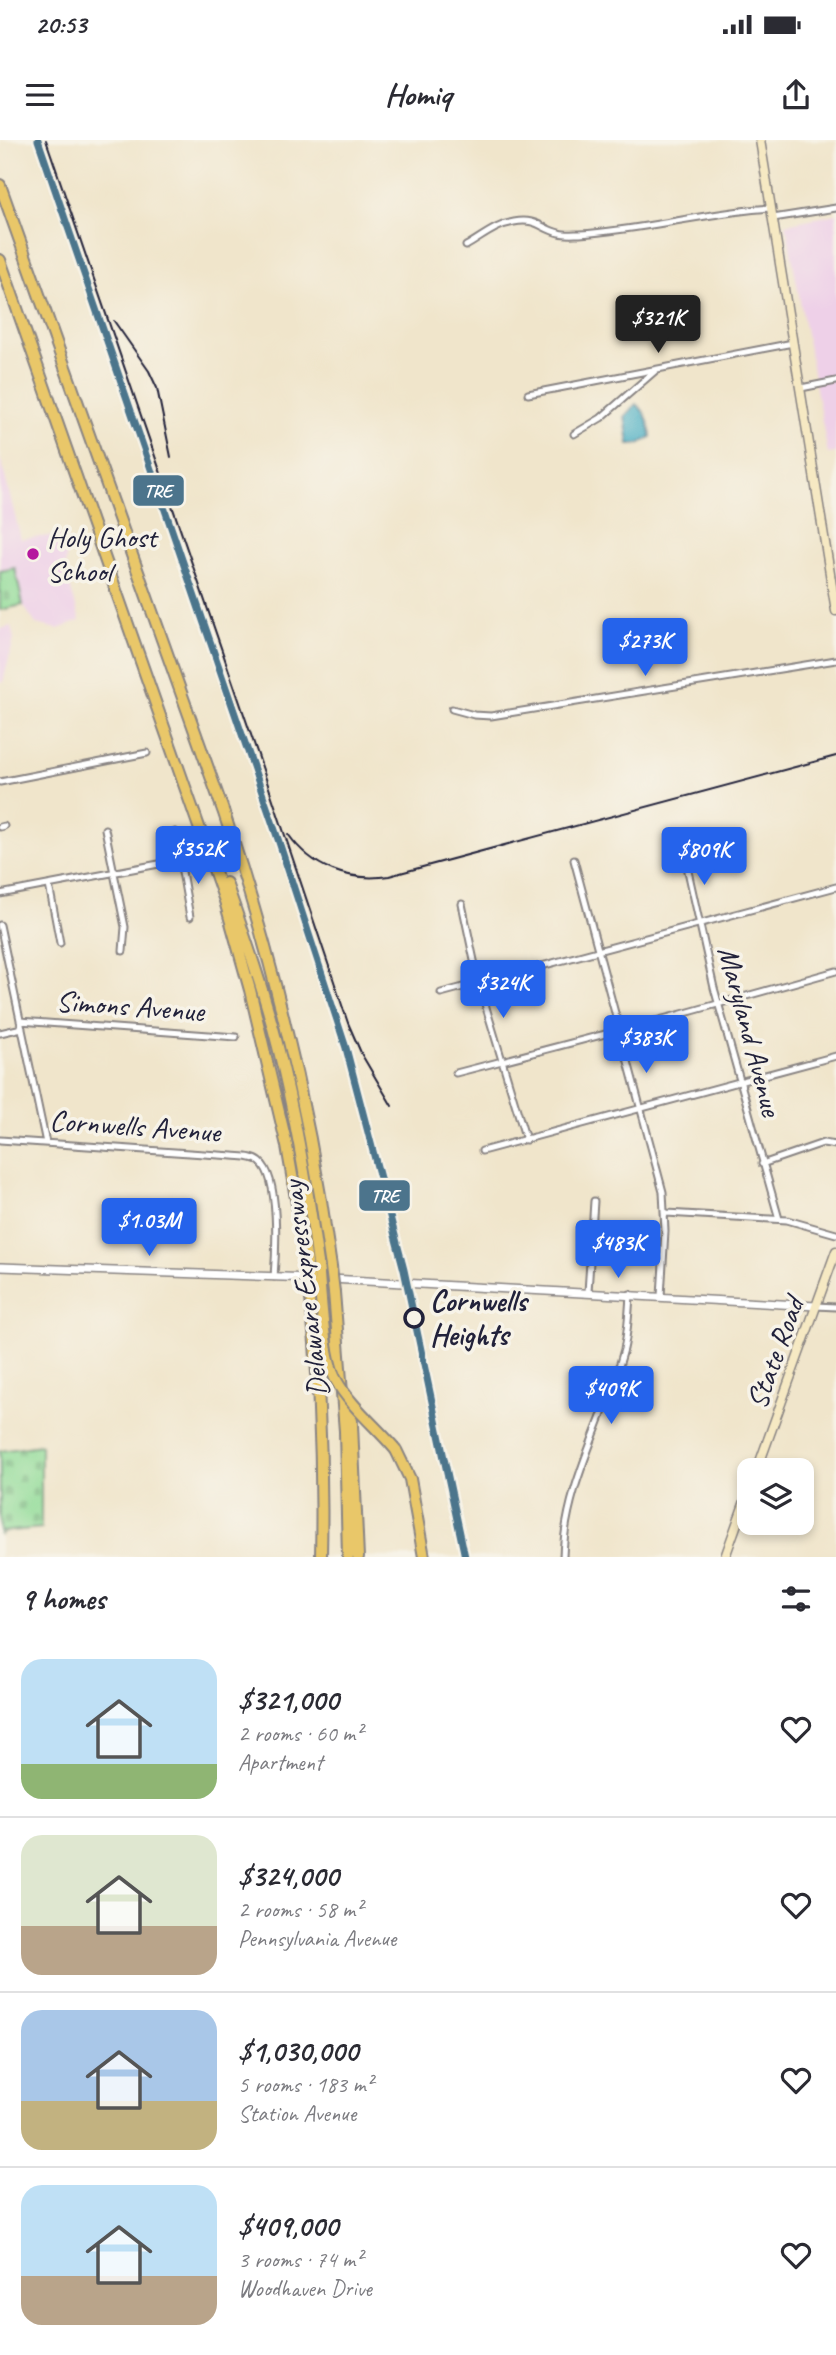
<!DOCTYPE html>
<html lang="en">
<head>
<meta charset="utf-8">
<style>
	:root { --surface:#fff; --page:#f2f2f3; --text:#2b2b33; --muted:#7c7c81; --line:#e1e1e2; --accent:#2563eb }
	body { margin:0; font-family:Caveat,sans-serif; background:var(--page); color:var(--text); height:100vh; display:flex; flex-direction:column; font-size:26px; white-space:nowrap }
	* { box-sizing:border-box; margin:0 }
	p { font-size:23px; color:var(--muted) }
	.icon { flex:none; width:38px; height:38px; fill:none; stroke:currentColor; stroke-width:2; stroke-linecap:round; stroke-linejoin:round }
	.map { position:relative; height:1417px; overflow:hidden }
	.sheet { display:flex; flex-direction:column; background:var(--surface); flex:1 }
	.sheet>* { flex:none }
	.controls { position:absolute; left:737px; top:1318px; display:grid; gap:14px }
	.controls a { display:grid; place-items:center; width:77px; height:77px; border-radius:14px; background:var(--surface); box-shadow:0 4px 10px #0003; font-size:35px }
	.price { position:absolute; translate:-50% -60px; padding:0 16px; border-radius:7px; background:var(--accent); color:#fff; font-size:23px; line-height:46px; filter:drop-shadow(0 2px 4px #0008) }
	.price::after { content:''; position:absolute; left:50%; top:42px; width:21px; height:16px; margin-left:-10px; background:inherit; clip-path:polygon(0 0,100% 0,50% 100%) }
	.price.on { background:#222; color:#fff }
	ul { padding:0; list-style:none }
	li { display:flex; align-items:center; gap:21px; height:175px; padding:0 21px }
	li+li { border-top:2px solid var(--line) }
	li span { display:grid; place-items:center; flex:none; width:196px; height:140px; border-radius:21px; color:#555 }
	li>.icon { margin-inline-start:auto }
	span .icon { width:84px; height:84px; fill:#fffc; stroke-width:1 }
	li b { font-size:30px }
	h2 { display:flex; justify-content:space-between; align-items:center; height:84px; padding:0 21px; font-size:30px }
	.status { display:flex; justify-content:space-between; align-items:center; height:49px; padding:0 35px; background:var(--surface); direction:ltr }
	.status svg { height:19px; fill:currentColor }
	header { display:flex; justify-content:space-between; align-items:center; height:91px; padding:0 21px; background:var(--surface); font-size:32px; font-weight:700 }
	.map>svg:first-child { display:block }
</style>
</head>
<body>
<div class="status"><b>20:53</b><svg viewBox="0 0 49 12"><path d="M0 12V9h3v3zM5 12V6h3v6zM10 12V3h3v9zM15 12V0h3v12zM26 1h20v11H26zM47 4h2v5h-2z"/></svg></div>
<header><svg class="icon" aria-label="menu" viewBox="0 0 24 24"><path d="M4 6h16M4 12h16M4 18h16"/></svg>Homiq<svg class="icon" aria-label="share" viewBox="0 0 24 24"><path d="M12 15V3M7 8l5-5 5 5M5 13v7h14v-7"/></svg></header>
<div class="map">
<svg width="836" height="1417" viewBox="0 0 836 1417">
	<defs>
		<pattern id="cemetery-stones" width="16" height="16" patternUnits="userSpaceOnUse" patternTransform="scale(1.75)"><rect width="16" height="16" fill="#91dc98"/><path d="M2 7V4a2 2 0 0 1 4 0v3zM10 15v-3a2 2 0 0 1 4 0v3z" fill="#7dbc84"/></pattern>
	</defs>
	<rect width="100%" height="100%" fill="#f7f3e8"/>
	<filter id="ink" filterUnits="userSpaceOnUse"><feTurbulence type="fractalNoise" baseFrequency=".0143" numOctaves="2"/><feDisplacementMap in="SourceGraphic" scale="14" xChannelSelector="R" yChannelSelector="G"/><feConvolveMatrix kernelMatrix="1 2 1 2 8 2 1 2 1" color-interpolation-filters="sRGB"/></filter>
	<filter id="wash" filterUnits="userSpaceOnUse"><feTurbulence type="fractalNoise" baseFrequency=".00686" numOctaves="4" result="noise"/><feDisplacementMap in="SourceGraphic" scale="28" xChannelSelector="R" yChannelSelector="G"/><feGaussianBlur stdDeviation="1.57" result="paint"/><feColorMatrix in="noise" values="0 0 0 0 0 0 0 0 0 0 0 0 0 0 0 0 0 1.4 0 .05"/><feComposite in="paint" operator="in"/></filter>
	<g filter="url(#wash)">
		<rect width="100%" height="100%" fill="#f0e5cb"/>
		<path fill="#eed0e8" d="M836,74V313L828,314L786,84Z
			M0,317L21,399L59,395L68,399L65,429L80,481L58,489L36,484L23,465L0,470Z
			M11,486L14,499L3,542L0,543V489Z"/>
		<path fill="url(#cemetery-stones)" stroke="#5a7f6a" stroke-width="2" d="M15,428L23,465L0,470V431Z
			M41,1305V1388L1,1392L0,1396V1311Z"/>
		<path fill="#43acc2" stroke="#32677e" stroke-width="2" d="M636,264C646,271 650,285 651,297L639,304H629L625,276Z"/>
	</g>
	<g filter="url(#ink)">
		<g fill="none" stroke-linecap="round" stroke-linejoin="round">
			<g stroke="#898483" stroke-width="9">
				<path id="minor" d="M773,78L836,68
					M466,106C482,97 495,85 514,82C537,78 540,88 559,93C565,95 574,94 580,94C645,90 707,72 771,68
					M801,248L836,241
					M528,254L793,203
					M574,294L601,278L656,230
					M452,569L474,575L491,576L836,520
					M0,642L147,613
					M0,687L4,686
					M105,689L125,787L123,811
					M175,692L190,777
					M684,713L714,848L779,1079
					M574,720L663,1052L665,1091L661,1156
					M49,745L60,803
					M0,754L180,720
					M462,764L479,844L526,1000
					M0,785L46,1003
					M441,853L836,747
					M20,881L236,897
					M0,893L22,888
					M456,933L678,875L836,831
					M0,1000L233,1016C242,1017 253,1016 260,1022C280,1038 276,1112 274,1137
					M482,1011L836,916
					M762,1024L823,1003L836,1005
					M666,1073L787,1080L836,1094
					M588,1152L594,1061
					M816,1166L836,1167
					M563,1417C565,1343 606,1279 624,1209C628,1191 629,1173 630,1154"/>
			</g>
			<g stroke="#898483" stroke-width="10">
				<path id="tertiary" d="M0,1127L313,1138
					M331,1139L816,1166"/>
			</g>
			<g stroke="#898483" stroke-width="11">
				<path id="secondary" d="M760,0L836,471
					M757,1330L836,1111
					M725,1417L749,1350"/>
			</g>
			<g stroke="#898483" stroke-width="14">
				<path id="motorway" d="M0,45L224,673C274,822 310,972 331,1127
					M0,120L225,761L250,850L287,1006L308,1128
					M226,743C245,797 264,851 278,907C296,978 308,1050 318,1123
					M310,1147C319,1236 323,1327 321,1417
					M334,1152L345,1291L348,1417
					M351,1263L358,1417
					M396,1310L410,1339L424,1417"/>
			</g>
			<use href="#minor" stroke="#fff" stroke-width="5"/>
			<use href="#tertiary" stroke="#fff" stroke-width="7"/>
			<use href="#secondary" stroke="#f6e9c3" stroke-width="8"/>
			<use href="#motorway" stroke="#e9c769" stroke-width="10"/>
			<path stroke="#22223b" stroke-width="2" d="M46,0L258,615L348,883L362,915L392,966
				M114,181L149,231L157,248L171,317
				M288,694C312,728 349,742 389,736L836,616"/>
			<g stroke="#898483" stroke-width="14" stroke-linecap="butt">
				<path id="motorway-bridge" d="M318,1123C321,1153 323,1216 336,1240C351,1267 377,1287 396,1310
					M331,1127L334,1152
					M308,1128L310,1147"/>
			</g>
			<use href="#motorway-bridge" stroke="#e9c769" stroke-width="10"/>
			<g stroke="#f7f3e8" stroke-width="12">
				<path id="rail-1" d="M38,0L279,702L346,908L404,1130L465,1417"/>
			</g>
			<use href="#rail-1" stroke="#4c748c" stroke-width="7"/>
		</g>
	</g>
	<circle fill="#b5179e" stroke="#f7f3e8" stroke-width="2.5" cx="33" cy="414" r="7"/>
	<circle fill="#f7f3e8" stroke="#22223b" stroke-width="3.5" cx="414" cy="1178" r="9"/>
	<g text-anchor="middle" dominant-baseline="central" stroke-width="7" stroke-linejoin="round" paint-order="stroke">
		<g font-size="30" fill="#22223b" stroke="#f7f3e8" text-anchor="start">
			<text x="47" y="397">Holy Ghost<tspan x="47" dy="34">School</tspan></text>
		</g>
		<g font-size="30" fill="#22223b" stroke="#f7f3e8">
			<text transform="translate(130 866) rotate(4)">Simons Avenue</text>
			<text transform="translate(750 891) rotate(75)">Maryland Avenue</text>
			<text transform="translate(135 986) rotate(4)">Cornwells Avenue</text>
			<text transform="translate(305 1149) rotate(-97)">Delaware Expressway</text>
			<text transform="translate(775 1213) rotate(-70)">State Road</text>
		</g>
		<g font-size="30" font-weight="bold" fill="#22223b" stroke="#f7f3e8" text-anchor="start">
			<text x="430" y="1161">Cornwells<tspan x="430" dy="34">Heights</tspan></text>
		</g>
	</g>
	<g stroke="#f7f3e8" stroke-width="2.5">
		<rect x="132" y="334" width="53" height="33" rx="7" fill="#4c748c"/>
		<rect x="358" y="1039" width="53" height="33" rx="7" fill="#4c748c"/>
	</g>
	<g font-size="19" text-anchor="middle" font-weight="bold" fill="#fff">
		<text x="158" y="357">TRE</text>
		<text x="385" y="1062">TRE</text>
	</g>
</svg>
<div class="controls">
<a><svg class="icon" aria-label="layers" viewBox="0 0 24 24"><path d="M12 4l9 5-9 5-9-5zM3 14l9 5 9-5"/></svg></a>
</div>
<b class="price on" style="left:658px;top:215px">$321K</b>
<b class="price" style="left:645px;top:538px">$273K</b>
<b class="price" style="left:198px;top:746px">$352K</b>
<b class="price" style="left:704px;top:747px">$809K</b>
<b class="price" style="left:503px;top:880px">$324K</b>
<b class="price" style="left:646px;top:935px">$383K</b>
<b class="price" style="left:149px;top:1118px">$1.03M</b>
<b class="price" style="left:618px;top:1140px">$483K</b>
<b class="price" style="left:611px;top:1286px">$409K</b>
</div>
<section class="sheet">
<h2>9 homes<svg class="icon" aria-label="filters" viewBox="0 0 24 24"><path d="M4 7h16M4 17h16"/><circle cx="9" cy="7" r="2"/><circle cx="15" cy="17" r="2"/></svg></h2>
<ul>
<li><span style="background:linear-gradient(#bfe0f5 75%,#8fb573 0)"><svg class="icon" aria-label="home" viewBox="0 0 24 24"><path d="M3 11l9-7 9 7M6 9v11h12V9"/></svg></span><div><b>$321,000</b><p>2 rooms · 60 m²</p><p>Apartment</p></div><svg class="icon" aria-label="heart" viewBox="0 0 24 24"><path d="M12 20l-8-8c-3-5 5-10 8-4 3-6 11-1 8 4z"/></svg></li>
<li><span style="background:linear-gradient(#dfe7d0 65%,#b9a48a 0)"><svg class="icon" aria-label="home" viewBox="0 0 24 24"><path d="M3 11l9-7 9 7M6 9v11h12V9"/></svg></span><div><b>$324,000</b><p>2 rooms · 58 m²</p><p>Pennsylvania Avenue</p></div><svg class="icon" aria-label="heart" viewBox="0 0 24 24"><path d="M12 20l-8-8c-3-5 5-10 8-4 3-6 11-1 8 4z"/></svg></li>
<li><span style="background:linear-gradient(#a9c7e8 65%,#c2b280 0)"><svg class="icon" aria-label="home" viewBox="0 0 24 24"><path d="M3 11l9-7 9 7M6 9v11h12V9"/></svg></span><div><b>$1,030,000</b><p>5 rooms · 183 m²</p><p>Station Avenue</p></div><svg class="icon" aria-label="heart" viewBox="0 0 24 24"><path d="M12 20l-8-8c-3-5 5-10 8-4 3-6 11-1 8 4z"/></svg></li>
<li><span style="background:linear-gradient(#bfe0f5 65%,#b9a48a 0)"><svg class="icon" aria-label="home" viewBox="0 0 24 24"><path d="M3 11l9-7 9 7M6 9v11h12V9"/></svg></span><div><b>$409,000</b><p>3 rooms · 74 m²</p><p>Woodhaven Drive</p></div><svg class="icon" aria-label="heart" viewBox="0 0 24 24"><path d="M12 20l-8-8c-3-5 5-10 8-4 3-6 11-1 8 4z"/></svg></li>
</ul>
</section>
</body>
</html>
